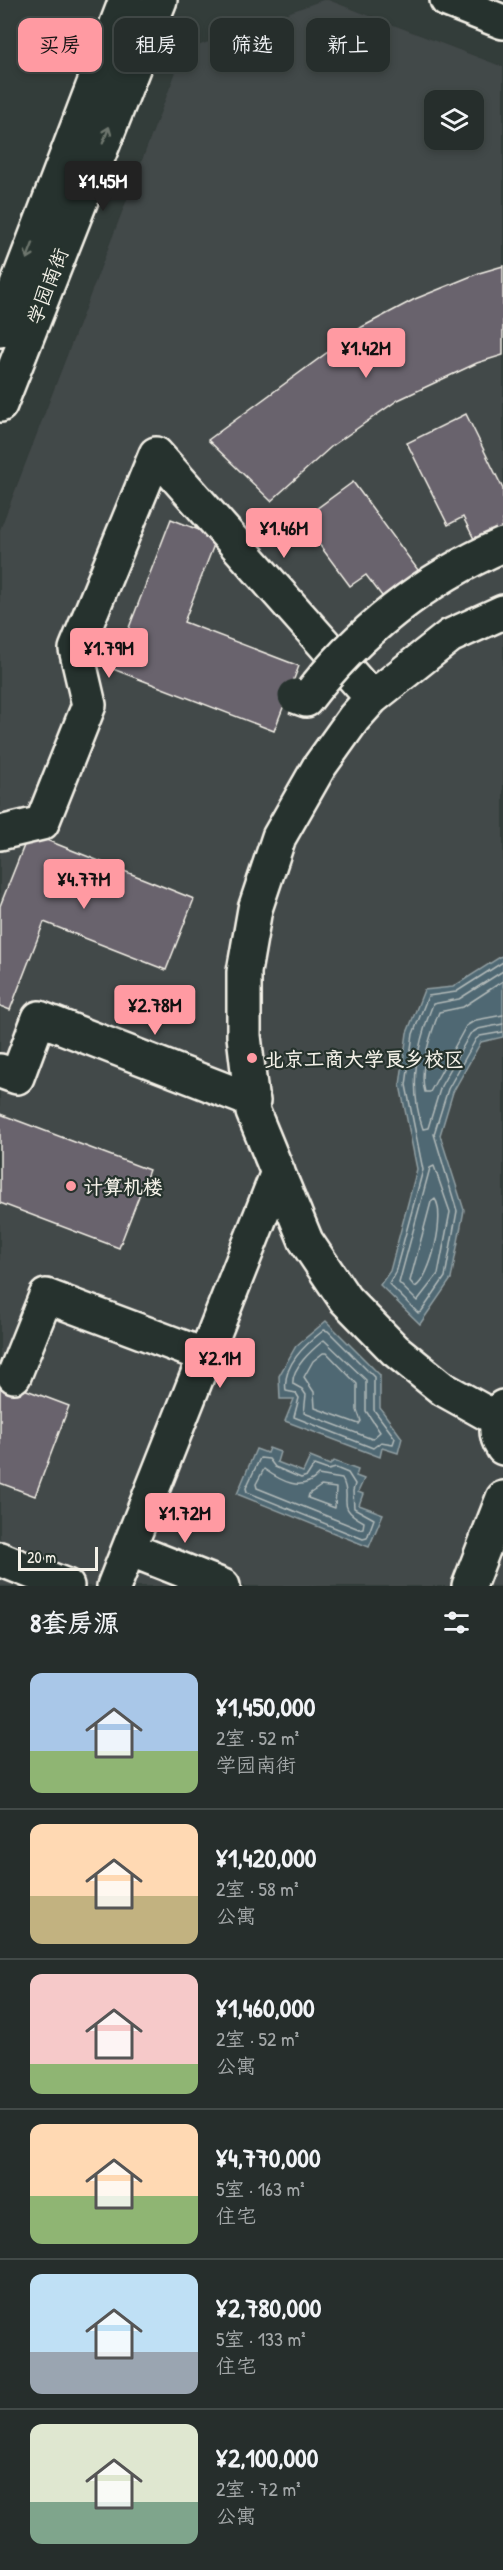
<!DOCTYPE html>
<html lang="zh">
<head>
<meta charset="utf-8">
<style>
	:root { --surface:#262e2c; --page:#2e3634; --text:#f1f3f6; --muted:#a4a8a9; --line:#424a48; --accent:#ff9aa2 }
	body { margin:0; font-family:"Patrick Hand","LXGW WenKai TC",sans-serif; background:var(--page); color:var(--text); height:100vh; display:flex; flex-direction:column; font-size:22px; white-space:nowrap }
	* { box-sizing:border-box; margin:0 }
	p { font-size:20px; color:var(--muted) }
	.icon { flex:none; width:33px; height:33px; fill:none; stroke:currentColor; stroke-width:2; stroke-linecap:round; stroke-linejoin:round }
	.map { position:relative; height:1586px; overflow:hidden }
	.side { display:flex; flex-direction:column; background:var(--surface); flex:1 }
	.side>* { flex:none }
	.hud { position:absolute; left:18px; top:18px; width:468px; height:54px; display:flex; gap:12px }
	.tools { position:absolute; left:424px; top:90px; display:grid; gap:12px }
	.tools a { display:grid; place-items:center; width:60px; height:60px; border-radius:12px; background:var(--surface); box-shadow:0 3px 9px #0003,0 0 0 2px var(--line); font-size:30px }
	.scale { position:absolute; left:18px; bottom:15px; width:80px; box-sizing:border-box; padding-left:6px; border:3px solid #f4f1e8; border-top:0; font-size:16px; line-height:21px; white-space:nowrap; color:#f4f1e8; -webkit-text-stroke:4px #26332d; paint-order:stroke }
	.price { position:absolute; translate:-50% -51px; padding:0 14px; border-radius:6px; background:var(--accent); color:#111; font-size:20px; line-height:39px; filter:drop-shadow(0 2px 3px #0008) }
	.price::after { content:''; position:absolute; left:50%; top:36px; width:18px; height:14px; margin-left:-9px; background:inherit; clip-path:polygon(0 0,100% 0,50% 100%) }
	.price.current { background:#222; color:#fff }
	ul { padding:0; list-style:none }
	li { display:flex; align-items:center; gap:18px; height:150px; padding:0 30px }
	li+li { border-top:2px solid var(--line) }
	li span { display:grid; place-items:center; flex:none; width:168px; height:120px; border-radius:12px; color:#555 }
	li>.icon { margin-inline-start:auto }
	span .icon { width:72px; height:72px; fill:#fffc; stroke-width:1 }
	li b { font-size:26px }
	h2 { display:flex; justify-content:space-between; align-items:center; height:72px; padding:0 30px; font-size:26px }
	.tag { padding:0 21px; border-radius:12px; background:var(--surface); box-shadow:0 3px 9px #0003,0 0 0 2px var(--line); font-size:21px; line-height:54px }
	.tag.current { background:var(--accent); color:#111 }
	.map>svg:first-child { display:block }
</style>
</head>
<body>
<div class="map">
<svg width="503" height="1586" viewBox="0 0 503 1586">
	<rect width="100%" height="100%" fill="#333d3a"/>
	<filter id="ink" filterUnits="userSpaceOnUse"><feTurbulence type="fractalNoise" baseFrequency=".0167" numOctaves="2"/><feDisplacementMap in="SourceGraphic" scale="12" xChannelSelector="R" yChannelSelector="G"/><feConvolveMatrix kernelMatrix="1 2 1 2 8 2 1 2 1" color-interpolation-filters="sRGB"/></filter>
	<g filter="url(#ink)">
		<path fill="#434849" fill-rule="evenodd" d="M323,0H328L503,67V1586H0V530L184,51ZM435,100H474V140H435Z"/>
		<path fill="#4f6873" stroke="#919fa2" stroke-width="1.5" d="M503,955V1037L481,1042L453,1092L440,1135L464,1210L451,1279L420,1324L380,1285L390,1271L417,1169L400,1085L407,1033L424,990L453,987Z
			M326,1321L380,1375V1408L402,1438L398,1453L382,1448L380,1457L285,1421L294,1399H280L279,1376L296,1346Z
			M269,1448L280,1452L277,1462L303,1472L310,1457L330,1465L334,1461L358,1470L356,1476L364,1479L358,1492L363,1494L359,1505L383,1514L369,1547L237,1494L256,1449L267,1453Z"/>
		<g fill="none" stroke-linecap="round" stroke-linejoin="round">
			<path stroke="#b2bab9" stroke-width="1.5" d="M503,962L456,992L428,996L413,1034L406,1085L423,1170L395,1273L389,1284L418,1313L421,1312L445,1277L457,1211L434,1134L448,1089L476,1039L480,1036L503,1032
				M503,971L459,999L433,1004C417,1044 408,1086 423,1129L428,1128L441,1086L470,1034L478,1029L503,1024
				M503,981L463,1007L439,1012C431,1033 418,1070 425,1092H430L466,1026L476,1020L503,1015
				M434,1166L450,1212L438,1274L417,1301L399,1283L430,1168Z
				M435,1199C446,1214 431,1278 415,1287L410,1281L431,1202Z
				M324,1330L328,1331L374,1377V1410L395,1438L393,1444L381,1442L373,1448L294,1417L299,1398L296,1393L286,1391C282,1365 305,1345 324,1330Z
				M324,1340L366,1380V1411L380,1432L372,1439L304,1413L306,1395L302,1389L293,1384C291,1368 312,1350 324,1340Z
				M323,1353H327L357,1384V1410L361,1421L359,1424L315,1408L314,1392L304,1377L313,1361Z
				M260,1458L269,1459L275,1467L301,1478L307,1476L314,1465L328,1470L336,1468L348,1473L355,1484L353,1491L354,1508L374,1519L367,1538L363,1539L247,1492L246,1488Z
				M264,1469C281,1481 302,1493 318,1475L342,1479C354,1500 333,1506 364,1522L363,1528L359,1529L257,1488L256,1484Z
				M321,1486L336,1488L335,1508L308,1498L309,1494Z"/>
		</g>
		<path fill="#69636d" stroke="#f4f1e8" stroke-width="1.5" d="M503,266V355L477,363L398,400L332,446L271,501L208,440L362,327L415,299L479,273Z
			M466,414L503,489V527L475,541L463,517L448,525L407,443Z
			M353,482L421,574L385,600L366,575L350,586L301,520Z
			M171,519L217,537L184,622L299,666L274,731L113,669Z
			M29,833L194,899L166,970L44,922L10,1010L0,1006V906Z
			M0,1114L149,1170L119,1248L0,1203Z
			M0,1380L69,1406L35,1496L0,1483Z"/>
		<g fill="none" stroke-linecap="round" stroke-linejoin="round">
			<g stroke="#f4f1e8" stroke-width="38">
				<path id="minor" d="M447,0L503,22
					M0,330L126,0
					M0,405L160,0
					M0,833L42,823L89,705L76,649L156,454L372,698
					M0,1071L17,1077L39,1018L253,1101
					M14,1376L46,1296L206,1356
					M503,1407C496,1420 494,1434 503,1448
					M497,1419L443,1389L395,1350L345,1299L306,1241L253,1112L244,1036V972L255,909L279,837L319,767L354,718L372,698L450,636L503,612
					M129,1549L223,1586
					M0,1559L67,1586
					M114,1586L278,1172
					M469,1586L503,1498"/>
			</g>
			<use href="#minor" stroke="#26332d" stroke-width="33"/>
			<g stroke="#f4f1e8" stroke-width="38" stroke-linecap="butt">
				<path id="minor-bridge" d="M295,696L306,700C356,633 426,578 503,545"/>
			</g>
			<use href="#minor-bridge" stroke="#26332d" stroke-width="33"/>
		</g>
		<defs><path id="oneway-shaft" d="M-6 0H5M1.5-3L5.5 0L1.5 3" fill="none" stroke-width="1.6" stroke-linecap="round" stroke-linejoin="round" transform="scale(1.5)"/></defs>
		<g stroke="#6e766e">
			<use href="#oneway-shaft" transform="translate(106 135) rotate(-69)"/>
			<use href="#oneway-shaft" transform="translate(30 251) rotate(111)"/>
		</g>
	</g>
	<g fill="#ff9aa2" stroke="#26332d" stroke-width="2">
		<circle cx="252" cy="1058" r="6"/>
		<circle cx="71" cy="1186" r="6"/>
	</g>
	<g text-anchor="middle" dominant-baseline="central" stroke-width="4.5" stroke-linejoin="round" paint-order="stroke">
		<g font-size="20" fill="#f4f1e8" stroke="#26332d">
			<text transform="translate(47 286) rotate(-69)">学园南街</text>
		</g>
		<g font-size="20" font-weight="bold" fill="#f4f1e8" stroke="#26332d" text-anchor="start">
			<text x="264" y="1058">北京工商大学良乡校区</text>
			<text x="83" y="1186">计算机楼</text>
		</g>
	</g>
</svg>
<div class="tools">
<a><svg class="icon" aria-label="layers" viewBox="0 0 24 24"><path d="M12 4l9 5-9 5-9-5zM3 14l9 5 9-5"/></svg></a>
</div>
<div class="scale">20 m</div>
<b class="price current" style="left:103px;top:212px">¥1.45M</b>
<b class="price" style="left:366px;top:379px">¥1.42M</b>
<b class="price" style="left:284px;top:559px">¥1.46M</b>
<b class="price" style="left:109px;top:679px">¥1.79M</b>
<b class="price" style="left:84px;top:910px">¥4.77M</b>
<b class="price" style="left:155px;top:1036px">¥2.78M</b>
<b class="price" style="left:220px;top:1389px">¥2.1M</b>
<b class="price" style="left:185px;top:1544px">¥1.72M</b>
<div class="hud">
<a class="tag current">买房</a>
<a class="tag">租房</a>
<a class="tag">筛选</a>
<a class="tag">新上</a>
</div>
</div>
<section class="side">
<h2>8套房源<svg class="icon" aria-label="filters" viewBox="0 0 24 24"><path d="M4 7h16M4 17h16"/><circle cx="9" cy="7" r="2"/><circle cx="15" cy="17" r="2"/></svg></h2>
<ul>
<li><span style="background:linear-gradient(#a9c7e8 65%,#8fb573 0)"><svg class="icon" aria-label="home" viewBox="0 0 24 24"><path d="M3 11l9-7 9 7M6 9v11h12V9"/></svg></span><div><b>¥1,450,000</b><p>2室 · 52 m²</p><p>学园南街</p></div></li>
<li><span style="background:linear-gradient(#ffd9b3 60%,#c2b280 0)"><svg class="icon" aria-label="home" viewBox="0 0 24 24"><path d="M3 11l9-7 9 7M6 9v11h12V9"/></svg></span><div><b>¥1,420,000</b><p>2室 · 58 m²</p><p>公寓</p></div></li>
<li><span style="background:linear-gradient(#f6c9c9 75%,#8fb573 0)"><svg class="icon" aria-label="home" viewBox="0 0 24 24"><path d="M3 11l9-7 9 7M6 9v11h12V9"/></svg></span><div><b>¥1,460,000</b><p>2室 · 52 m²</p><p>公寓</p></div></li>
<li><span style="background:linear-gradient(#ffd9b3 60%,#8fb573 0)"><svg class="icon" aria-label="home" viewBox="0 0 24 24"><path d="M3 11l9-7 9 7M6 9v11h12V9"/></svg></span><div><b>¥4,770,000</b><p>5室 · 163 m²</p><p>住宅</p></div></li>
<li><span style="background:linear-gradient(#bfe0f5 65%,#9aa5b1 0)"><svg class="icon" aria-label="home" viewBox="0 0 24 24"><path d="M3 11l9-7 9 7M6 9v11h12V9"/></svg></span><div><b>¥2,780,000</b><p>5室 · 133 m²</p><p>住宅</p></div></li>
<li><span style="background:linear-gradient(#dfe7d0 65%,#7fa58c 0)"><svg class="icon" aria-label="home" viewBox="0 0 24 24"><path d="M3 11l9-7 9 7M6 9v11h12V9"/></svg></span><div><b>¥2,100,000</b><p>2室 · 72 m²</p><p>公寓</p></div></li>
</ul>
</section>
</body>
</html>
